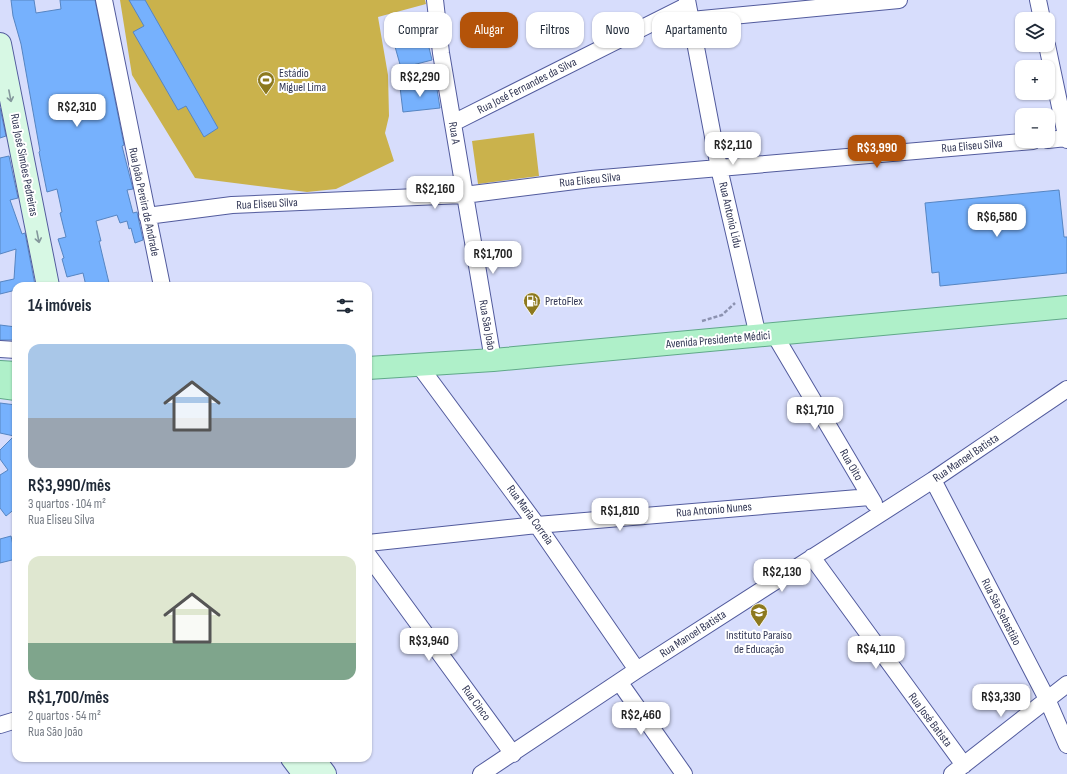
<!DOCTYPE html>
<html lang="pt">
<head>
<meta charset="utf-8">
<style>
	:root { --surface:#fff; --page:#f2f2f3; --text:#1f2937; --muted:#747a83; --accent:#b45309 }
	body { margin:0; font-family:"Sofia Sans Condensed",sans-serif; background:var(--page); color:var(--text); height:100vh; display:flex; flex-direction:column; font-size:15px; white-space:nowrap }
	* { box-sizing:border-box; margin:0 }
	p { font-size:13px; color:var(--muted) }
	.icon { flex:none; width:22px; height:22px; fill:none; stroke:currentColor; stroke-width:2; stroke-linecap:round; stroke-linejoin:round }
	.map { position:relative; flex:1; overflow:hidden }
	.side { position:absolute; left:12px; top:282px; width:360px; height:480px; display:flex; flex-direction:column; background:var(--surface); border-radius:12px; box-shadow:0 1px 3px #0004 }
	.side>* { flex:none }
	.top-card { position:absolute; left:384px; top:12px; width:380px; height:36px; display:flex; gap:8px }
	.fabs { position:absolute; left:1015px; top:12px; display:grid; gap:8px }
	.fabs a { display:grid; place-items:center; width:40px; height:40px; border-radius:8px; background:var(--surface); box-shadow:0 1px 3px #0004; font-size:20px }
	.price { position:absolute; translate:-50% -34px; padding:0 9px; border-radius:8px; background:#fff; color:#222; font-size:13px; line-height:26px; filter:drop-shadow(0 1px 2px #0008) }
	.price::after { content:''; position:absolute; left:50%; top:24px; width:12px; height:9px; margin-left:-6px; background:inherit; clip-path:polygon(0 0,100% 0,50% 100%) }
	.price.active { background:var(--accent); color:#fff }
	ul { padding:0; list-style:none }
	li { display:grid; align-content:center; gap:8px; height:212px; padding:0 16px }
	li span { display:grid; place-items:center; height:124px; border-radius:12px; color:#555 }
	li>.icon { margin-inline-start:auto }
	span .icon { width:72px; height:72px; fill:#fffc; stroke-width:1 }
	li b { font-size:17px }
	h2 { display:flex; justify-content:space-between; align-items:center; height:48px; padding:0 16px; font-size:17px }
	.chip { padding:0 14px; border-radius:12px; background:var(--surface); box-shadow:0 1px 3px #0004; font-size:14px; line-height:36px }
	.chip.active { background:var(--accent); color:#fff }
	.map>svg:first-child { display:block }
</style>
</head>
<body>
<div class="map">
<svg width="1067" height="774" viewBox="0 0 1067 774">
	<rect width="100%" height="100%" fill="#d7ddfc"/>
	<path fill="#cab24c" d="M120,0H425L426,4L378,17L388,75L389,116L385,133L394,161L336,189L307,192L195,178L132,75Z
		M534,133L539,176L478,184L472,141Z"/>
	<path fill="#76b1fd" stroke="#5685c2" d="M11,0H34L36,13L61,9L60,0H95L124,145L122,146L133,189L127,190L133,213L137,212L143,240L135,243L131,228L129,229L127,221L120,223L117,215L96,221L101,241H99L109,283H105L106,286H86L83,273L67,277L62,259L64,258L58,239L66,237L60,213L62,212L57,189L47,192L39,152L40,151L21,44L13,16Z
		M129,0H145L218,128L204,137L186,106L178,110L133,32L144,26Z
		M424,27L432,60L401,68L392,36Z
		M436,83L440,108L403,112L400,87Z
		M0,108L6,136L0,138Z
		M9,156L18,198L10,200L22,234L25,233L35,285L16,286V290L0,294V282L14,279L16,249L0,254V158Z
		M1059,190L1064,237H1067V273L940,286L939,272L932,273L925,203Z
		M0,325L16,327V340H0Z
		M0,403L16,405V508L6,516L0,508V475L8,470L0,459V450L14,436L0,433Z
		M11,536L16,559L0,563V539Z"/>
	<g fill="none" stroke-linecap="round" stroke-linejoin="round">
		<g stroke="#525b9d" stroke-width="18">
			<path id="minor" d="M104,0L162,286
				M435,0L441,53L493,360
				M687,0L719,168L758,336
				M1038,0L1042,19
				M691,20L899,0
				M1047,45L1067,140
				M453,123L688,5
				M1048,140L1067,138
				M147,216L232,205L464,195L591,179L1033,141
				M774,334L874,503
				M0,349L16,350
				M418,364L537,525L637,670
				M933,480L1047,699L1067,745
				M368,543L537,525L870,497
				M368,555L513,754
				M812,557L964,765
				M620,683L684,774
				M0,725L16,720
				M481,774L637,670L933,480L1067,389
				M952,774L1067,684"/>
		</g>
		<g stroke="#525b9d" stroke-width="24">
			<path id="secondary" d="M0,44L48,286
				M292,758L304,774
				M313,758L325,774"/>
		</g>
		<g stroke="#60a889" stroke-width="24">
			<path id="primary" d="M368,368L493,360L1067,307
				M0,372L16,373
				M0,387L16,389"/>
		</g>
		<path stroke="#8c92b0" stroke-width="2.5" stroke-dasharray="4 2" stroke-linecap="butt" d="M702,321L722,315L735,303"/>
		<use href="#minor" stroke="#fff" stroke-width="16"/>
		<use href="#secondary" stroke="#d7f8e4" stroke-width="22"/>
		<use href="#primary" stroke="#aff0c9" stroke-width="22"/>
	</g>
	<defs><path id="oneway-shaft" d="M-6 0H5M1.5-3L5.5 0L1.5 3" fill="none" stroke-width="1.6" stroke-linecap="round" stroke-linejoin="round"/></defs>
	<g stroke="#84979c">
		<use href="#oneway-shaft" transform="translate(10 96) rotate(79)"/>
		<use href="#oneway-shaft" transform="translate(38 237) rotate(79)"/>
	</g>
	<defs>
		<g id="stadium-pin" transform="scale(0.9)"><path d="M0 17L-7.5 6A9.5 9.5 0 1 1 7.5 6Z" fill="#8d791e" stroke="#fff"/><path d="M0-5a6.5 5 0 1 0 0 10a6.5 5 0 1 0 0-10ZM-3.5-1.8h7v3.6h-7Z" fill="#fff"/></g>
		<g id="fuel-pin" transform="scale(0.9)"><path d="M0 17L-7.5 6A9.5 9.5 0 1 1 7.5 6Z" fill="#8d791e" stroke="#fff"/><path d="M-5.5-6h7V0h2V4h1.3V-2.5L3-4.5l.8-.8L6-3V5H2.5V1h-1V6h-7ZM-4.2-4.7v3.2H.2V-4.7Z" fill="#fff"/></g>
		<g id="school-pin" transform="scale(0.9)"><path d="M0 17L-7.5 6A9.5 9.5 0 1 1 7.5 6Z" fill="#8d791e" stroke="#fff"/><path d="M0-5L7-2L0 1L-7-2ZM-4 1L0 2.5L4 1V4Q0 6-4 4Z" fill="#fff"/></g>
	</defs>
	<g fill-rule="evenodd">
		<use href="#stadium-pin" x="266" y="80"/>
		<use href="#fuel-pin" x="532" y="301"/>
		<use href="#school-pin" x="759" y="612"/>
	</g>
	<g text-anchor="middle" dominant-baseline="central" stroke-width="4" stroke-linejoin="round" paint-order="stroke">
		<g font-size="12" fill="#313654" stroke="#fff" text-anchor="start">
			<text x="279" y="73">Estádio<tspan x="279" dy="14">Miguel Lima</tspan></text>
			<text x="545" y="301">PretoFlex</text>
			<text x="759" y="635" text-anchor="middle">Instituto Paraíso<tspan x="759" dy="14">de Educação</tspan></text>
		</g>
		<g font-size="12" fill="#313654" stroke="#fff">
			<text transform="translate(527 86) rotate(-27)">Rua José Fernandes da Silva</text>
			<text transform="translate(454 133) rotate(81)">Rua A</text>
			<text transform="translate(972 146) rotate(-5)">Rua Eliseu Silva</text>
			<text transform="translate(24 165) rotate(79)">Rua José Simões Pedreiras</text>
			<text transform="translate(590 180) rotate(-6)">Rua Eliseu Silva</text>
			<text transform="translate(144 202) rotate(78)">Rua João Pereira de Andrade</text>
			<text transform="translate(267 204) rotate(-3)">Rua Eliseu Silva</text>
			<text transform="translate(730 215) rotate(77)">Rua Antonio Lidu</text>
			<text transform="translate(487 325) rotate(80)">Rua São João</text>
			<text transform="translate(718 340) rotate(-5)">Avenida Presidente Médici</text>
			<text transform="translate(966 458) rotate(-34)">Rua Manoel Batista</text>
			<text transform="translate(851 465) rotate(60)">Rua Oito</text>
			<text transform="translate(714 510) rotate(-5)">Rua Antonio Nunes</text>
			<text transform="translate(530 515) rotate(54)">Rua Maria Correia</text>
			<text transform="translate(1001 612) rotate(63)">Rua São Sebastião</text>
			<text transform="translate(693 634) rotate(-33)">Rua Manoel Batista</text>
			<text transform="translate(476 703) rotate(54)">Rua Cinco</text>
			<text transform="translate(930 720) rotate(53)">Rua José Batista</text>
		</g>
	</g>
</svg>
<div class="fabs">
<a><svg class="icon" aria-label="layers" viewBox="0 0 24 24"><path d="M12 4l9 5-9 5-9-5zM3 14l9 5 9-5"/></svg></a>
<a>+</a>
<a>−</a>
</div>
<b class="price" style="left:420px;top:98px">R$2,290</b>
<b class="price" style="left:77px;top:128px">R$2,310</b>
<b class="price" style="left:733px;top:166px">R$2,110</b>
<b class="price active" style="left:877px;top:169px">R$3,990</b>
<b class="price" style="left:435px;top:210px">R$2,160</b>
<b class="price" style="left:997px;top:238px">R$6,580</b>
<b class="price" style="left:493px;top:275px">R$1,700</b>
<b class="price" style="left:815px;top:431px">R$1,710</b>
<b class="price" style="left:620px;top:532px">R$1,810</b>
<b class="price" style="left:782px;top:593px">R$2,130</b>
<b class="price" style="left:429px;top:662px">R$3,940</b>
<b class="price" style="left:876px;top:670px">R$4,110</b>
<b class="price" style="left:1001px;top:718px">R$3,330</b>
<b class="price" style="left:641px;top:736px">R$2,460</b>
<div class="top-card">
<a class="chip">Comprar</a>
<a class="chip active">Alugar</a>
<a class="chip">Filtros</a>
<a class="chip">Novo</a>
<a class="chip">Apartamento</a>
</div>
<section class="side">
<h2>14 imóveis<svg class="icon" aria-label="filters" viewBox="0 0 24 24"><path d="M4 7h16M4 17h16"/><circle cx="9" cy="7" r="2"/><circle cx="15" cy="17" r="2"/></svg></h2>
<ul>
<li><span style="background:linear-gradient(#a9c7e8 60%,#9aa5b1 0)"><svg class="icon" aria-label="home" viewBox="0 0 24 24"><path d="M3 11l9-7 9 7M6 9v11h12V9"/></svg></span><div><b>R$3,990/mês</b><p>3 quartos · 104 m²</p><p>Rua Eliseu Silva</p></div></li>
<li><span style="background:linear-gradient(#dfe7d0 70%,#7fa58c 0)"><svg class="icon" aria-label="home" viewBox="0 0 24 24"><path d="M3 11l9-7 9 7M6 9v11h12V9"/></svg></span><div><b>R$1,700/mês</b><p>2 quartos · 54 m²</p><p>Rua São João</p></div></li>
</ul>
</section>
</div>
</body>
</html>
